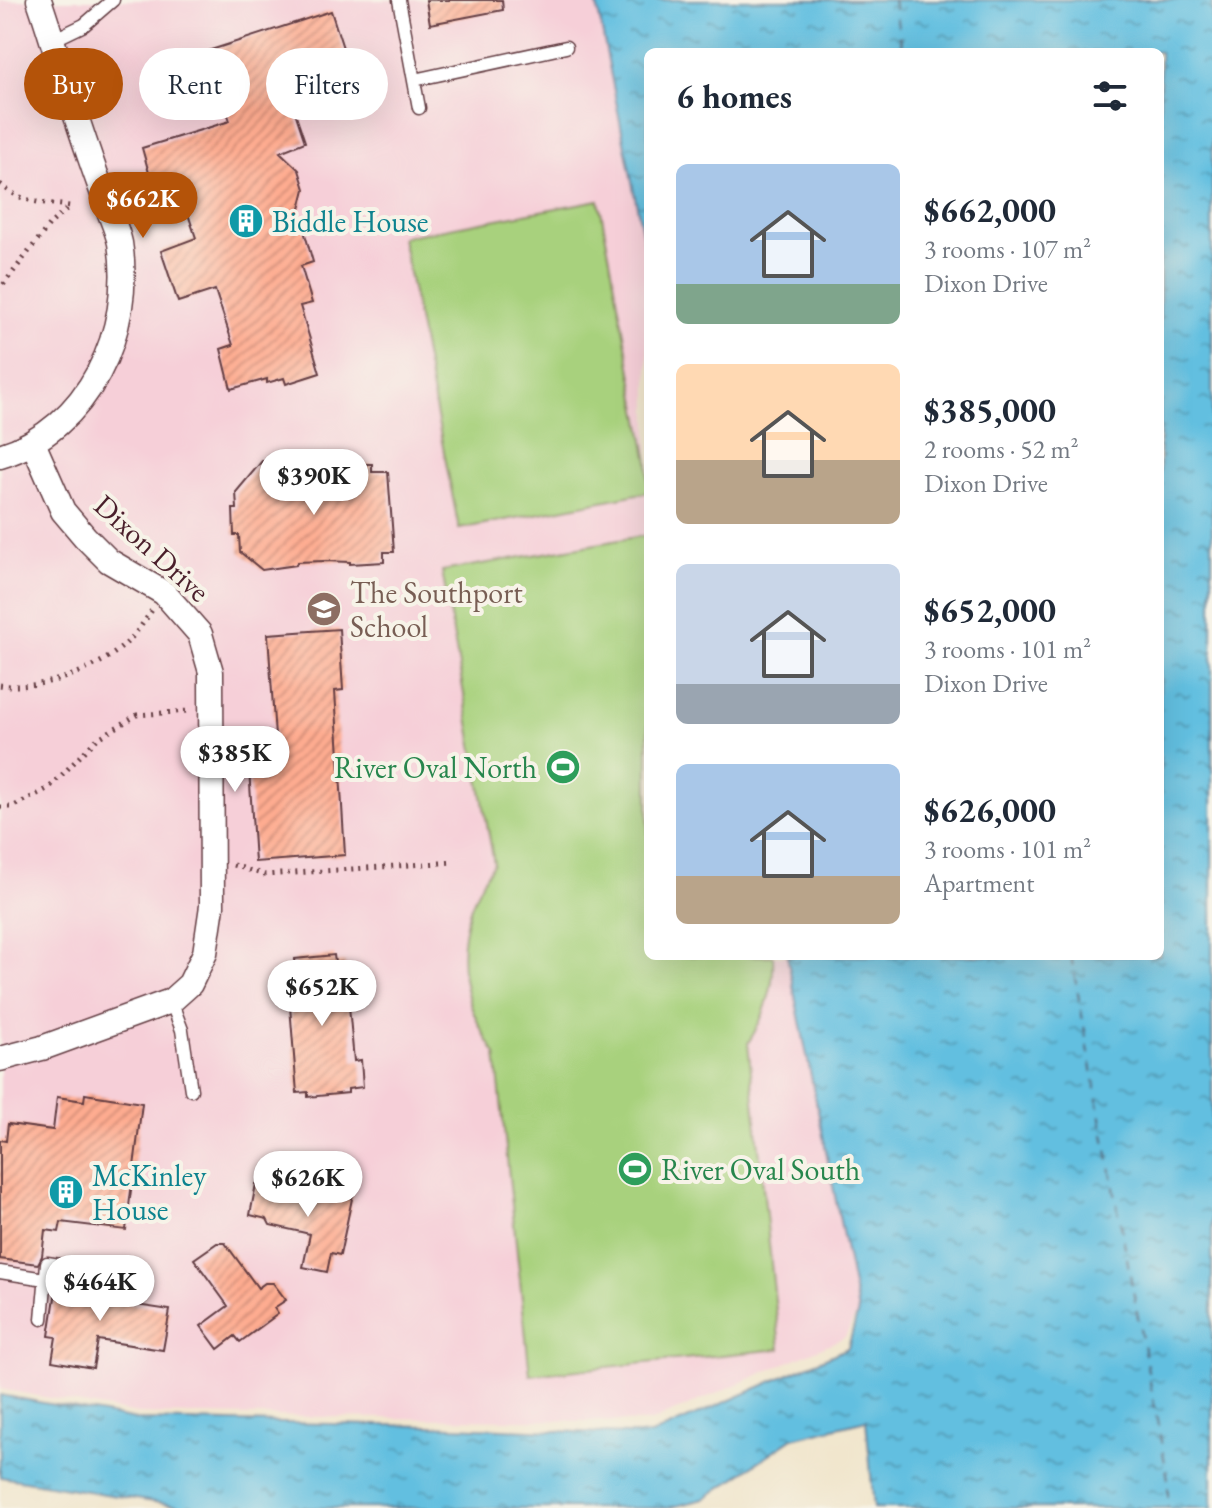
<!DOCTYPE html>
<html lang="en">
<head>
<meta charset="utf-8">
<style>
	:root { --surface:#fff; --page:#f2f2f3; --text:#1f2937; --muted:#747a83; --accent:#b45309 }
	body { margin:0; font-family:"EB Garamond",serif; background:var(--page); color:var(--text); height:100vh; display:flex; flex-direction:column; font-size:30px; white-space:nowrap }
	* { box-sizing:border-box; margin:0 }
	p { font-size:26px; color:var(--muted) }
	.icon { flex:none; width:44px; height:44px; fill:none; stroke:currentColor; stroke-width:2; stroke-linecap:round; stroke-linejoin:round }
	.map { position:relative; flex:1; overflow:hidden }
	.side { position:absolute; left:644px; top:48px; width:520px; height:912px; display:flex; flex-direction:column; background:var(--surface); border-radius:12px; box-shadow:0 8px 32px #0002 }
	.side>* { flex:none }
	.guide { position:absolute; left:24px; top:48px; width:500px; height:72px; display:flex; gap:16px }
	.price { position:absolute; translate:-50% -68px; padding:0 18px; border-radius:28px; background:#fff; color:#222; font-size:26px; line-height:52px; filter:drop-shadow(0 2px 4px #0008) }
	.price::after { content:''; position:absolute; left:50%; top:48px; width:24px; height:18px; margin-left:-12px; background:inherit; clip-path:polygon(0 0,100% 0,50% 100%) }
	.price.current { background:var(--accent); color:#fff }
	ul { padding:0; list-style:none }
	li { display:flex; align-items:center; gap:24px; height:200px; padding:0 32px }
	li span { display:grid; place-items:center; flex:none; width:224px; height:160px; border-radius:12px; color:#555 }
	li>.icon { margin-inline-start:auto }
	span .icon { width:96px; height:96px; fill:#fffc; stroke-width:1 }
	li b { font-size:34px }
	h2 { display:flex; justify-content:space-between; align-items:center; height:96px; padding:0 32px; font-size:34px }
	.chip { padding:0 28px; border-radius:36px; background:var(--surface); box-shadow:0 8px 32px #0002; font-size:28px; line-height:72px }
	.chip.current { background:var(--accent); color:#fff }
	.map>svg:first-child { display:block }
</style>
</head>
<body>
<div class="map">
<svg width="1212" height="1508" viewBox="0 0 1212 1508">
	<defs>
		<pattern id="water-ripples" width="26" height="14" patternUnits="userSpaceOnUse" patternTransform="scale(2)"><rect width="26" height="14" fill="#62bfe0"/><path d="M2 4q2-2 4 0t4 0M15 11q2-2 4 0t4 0" fill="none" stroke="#539bb6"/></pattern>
		<pattern id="building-hatch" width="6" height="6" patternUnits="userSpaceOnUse" patternTransform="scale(2)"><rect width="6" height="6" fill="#feac90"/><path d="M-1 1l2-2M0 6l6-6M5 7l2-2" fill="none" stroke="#d08b76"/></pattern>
	</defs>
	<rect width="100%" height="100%" fill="#f7f3e8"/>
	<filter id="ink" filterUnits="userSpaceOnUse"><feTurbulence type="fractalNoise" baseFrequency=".0125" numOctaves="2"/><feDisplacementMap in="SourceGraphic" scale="16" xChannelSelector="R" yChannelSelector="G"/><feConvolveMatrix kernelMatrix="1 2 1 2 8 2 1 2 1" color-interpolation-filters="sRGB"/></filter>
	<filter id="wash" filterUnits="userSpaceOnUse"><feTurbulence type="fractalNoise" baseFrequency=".006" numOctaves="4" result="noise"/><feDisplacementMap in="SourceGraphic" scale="32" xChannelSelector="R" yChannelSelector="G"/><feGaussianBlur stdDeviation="1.8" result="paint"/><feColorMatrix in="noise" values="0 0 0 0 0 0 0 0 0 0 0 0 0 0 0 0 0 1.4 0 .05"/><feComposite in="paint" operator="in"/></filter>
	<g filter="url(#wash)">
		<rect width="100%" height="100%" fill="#f1e6cd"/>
		<path fill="#f6cfd8" d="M0,0H596L648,262V956H787L858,1311L845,1337L651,1422L137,1414L0,1389Z"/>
		<path fill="#a8d17d" stroke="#797854" stroke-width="2" d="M599,200L648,462V492L459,529L402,237Z
			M648,535V956H773C775,986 765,1017 748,1043L780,1349L530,1375L496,1054C453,991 450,927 494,863L442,571Z"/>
		<path fill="url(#water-ripples)" stroke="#566f86" stroke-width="2" d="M596,0H1212V1508H874L866,1420L793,1438L704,1499L668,1508H191L0,1477V1395L136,1420L428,1426L651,1435L848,1348L858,1311L787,956H1160V52H648V262Z"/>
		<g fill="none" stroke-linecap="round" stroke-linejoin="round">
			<path stroke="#514f61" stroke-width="2" stroke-dasharray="10 8" stroke-linecap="butt" d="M893,0L903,52
				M1071,956L1168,1479V1508"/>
		</g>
		<g id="blocks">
			<path fill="url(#building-hatch)" d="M426,0H502L503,10L430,24Z
				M331,11L355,85L293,106L305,142L280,152L299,170L305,189L299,213L313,262L301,266L312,303L300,306L320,373L286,384L284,378L267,383V379L231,389L221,349L233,345L215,290L178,302L161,251L196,238L179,187L155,194L142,148L230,121L208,51Z
				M262,461H286V473H290V477L344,474V469H351V464H372V472H388L394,552H384V562L350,564V562L324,561L297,562L296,565L262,570L240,552L239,535H234L233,509H237L236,492Z
				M339,629L343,690L335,691L345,855L255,862L248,753L276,751L268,634Z
				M334,955L335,963L345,962L354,1061L361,1060L363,1087L348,1089V1093L308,1097V1092L297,1093L287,969L295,968V959Z
				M85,1094L142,1103L126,1230L61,1222L59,1232L45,1230L42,1256L38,1264L0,1259V1140L6,1141L8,1124L53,1130L57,1097L84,1101Z
				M256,1184L318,1197L320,1187L353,1194L340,1255L331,1253L327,1272L303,1267L310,1234L270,1225L267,1219L250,1215Z
				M217,1243H225L258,1288L265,1283H273L286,1300L274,1308L278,1314L240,1342L235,1336L218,1349L201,1326L228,1306L194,1259Z
				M58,1278L106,1285L103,1300L170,1310L163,1350L98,1340L93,1368L52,1361L56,1337L49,1336Z"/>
		</g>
	</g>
	<g filter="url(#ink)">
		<use href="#blocks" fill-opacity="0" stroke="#633d43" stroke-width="2"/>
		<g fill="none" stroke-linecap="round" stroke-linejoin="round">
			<g stroke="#633d43" stroke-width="15">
				<path id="service" d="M399,0L419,108
					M53,40L84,25L113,0
					M414,80L566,47
					M171,1001L182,1030L191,1090
					M0,1272L45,1279
					M42,1319L47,1263L132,1276"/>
			</g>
			<g stroke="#633d43" stroke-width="27">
				<path id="minor" d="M0,456C89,429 134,331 120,243C117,229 110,215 106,202C96,176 87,149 78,122C64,82 53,40 39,0
					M0,1059L42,1048L171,1001L190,984L205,953L212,906L211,672L200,634L164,593L109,561L85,537L63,511L33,443"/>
			</g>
			<path stroke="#633d43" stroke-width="5" stroke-dasharray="2 6" stroke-linecap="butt" d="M0,184C24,204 40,202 70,206L50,224L0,289
				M0,685C42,691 105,669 133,636C140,628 146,619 152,610
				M0,807H12L49,788L97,739L137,715L188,711
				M233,865L265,875L454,862"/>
			<use href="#service" stroke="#fff" stroke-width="12"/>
			<use href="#minor" stroke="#fff" stroke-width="24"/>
		</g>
	</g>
	<defs>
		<g id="building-disc" transform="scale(1.8)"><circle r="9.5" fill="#0f9aa8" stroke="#f7f3e8"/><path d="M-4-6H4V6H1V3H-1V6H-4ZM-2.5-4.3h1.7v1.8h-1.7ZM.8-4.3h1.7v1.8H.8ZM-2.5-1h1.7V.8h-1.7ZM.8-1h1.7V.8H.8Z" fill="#fff"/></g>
		<g id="school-disc" transform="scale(1.8)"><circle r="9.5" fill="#8d6e63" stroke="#f7f3e8"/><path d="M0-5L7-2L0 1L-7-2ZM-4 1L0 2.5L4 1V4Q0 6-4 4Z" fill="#fff"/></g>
		<g id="stadium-disc" transform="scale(1.8)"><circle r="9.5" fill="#2e9e5b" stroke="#f7f3e8"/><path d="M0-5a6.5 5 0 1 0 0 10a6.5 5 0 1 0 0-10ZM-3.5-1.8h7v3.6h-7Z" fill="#fff"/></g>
	</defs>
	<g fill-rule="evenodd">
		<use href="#building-disc" x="246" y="221"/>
		<use href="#school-disc" x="324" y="609"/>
		<use href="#stadium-disc" x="563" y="767"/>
		<use href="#stadium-disc" x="635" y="1169"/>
		<use href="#building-disc" x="66" y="1192"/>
	</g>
	<g text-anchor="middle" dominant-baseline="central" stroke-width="8" stroke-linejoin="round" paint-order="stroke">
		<g font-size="30" fill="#0d838f" stroke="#f7f3e8" text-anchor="start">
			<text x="272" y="221">Biddle House</text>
			<text x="92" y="1175">McKinley<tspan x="92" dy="34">House</tspan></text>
		</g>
		<g font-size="30" fill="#4a1f2b" stroke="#f7f3e8">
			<text transform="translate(152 548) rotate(42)">Dixon Drive</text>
		</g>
		<g font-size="30" fill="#785e54" stroke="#f7f3e8" text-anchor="start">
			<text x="350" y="592">The Southport<tspan x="350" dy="34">School</tspan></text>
		</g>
		<g font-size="30" fill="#27864d" stroke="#f7f3e8" text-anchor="end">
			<text x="537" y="767">River Oval North</text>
			<text x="661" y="1169" text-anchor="start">River Oval South</text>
		</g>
	</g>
</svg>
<b class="price current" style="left:143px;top:240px">$662K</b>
<b class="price" style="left:314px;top:517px">$390K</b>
<b class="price" style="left:235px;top:794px">$385K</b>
<b class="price" style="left:322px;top:1028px">$652K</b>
<b class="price" style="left:308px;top:1219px">$626K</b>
<b class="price" style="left:100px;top:1323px">$464K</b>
<div class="guide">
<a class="chip current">Buy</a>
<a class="chip">Rent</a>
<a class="chip">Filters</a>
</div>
<section class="side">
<h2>6 homes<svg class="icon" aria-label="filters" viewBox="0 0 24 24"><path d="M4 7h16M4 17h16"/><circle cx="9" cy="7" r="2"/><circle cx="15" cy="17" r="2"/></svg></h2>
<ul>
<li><span style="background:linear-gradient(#a9c7e8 75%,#7fa58c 0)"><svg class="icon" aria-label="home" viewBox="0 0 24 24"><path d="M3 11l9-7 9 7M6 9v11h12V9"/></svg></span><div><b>$662,000</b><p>3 rooms · 107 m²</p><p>Dixon Drive</p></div></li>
<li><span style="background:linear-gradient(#ffd9b3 60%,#b9a48a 0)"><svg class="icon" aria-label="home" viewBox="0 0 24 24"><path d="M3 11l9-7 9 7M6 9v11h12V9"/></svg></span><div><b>$385,000</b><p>2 rooms · 52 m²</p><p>Dixon Drive</p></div></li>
<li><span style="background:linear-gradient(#c9d6e8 75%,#9aa5b1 0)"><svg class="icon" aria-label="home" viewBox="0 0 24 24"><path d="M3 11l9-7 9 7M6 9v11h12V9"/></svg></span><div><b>$652,000</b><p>3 rooms · 101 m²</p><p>Dixon Drive</p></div></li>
<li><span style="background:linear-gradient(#a9c7e8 70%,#b9a48a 0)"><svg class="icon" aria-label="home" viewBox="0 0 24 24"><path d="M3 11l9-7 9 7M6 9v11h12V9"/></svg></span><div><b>$626,000</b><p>3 rooms · 101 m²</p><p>Apartment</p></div></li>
</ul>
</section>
</div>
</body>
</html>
